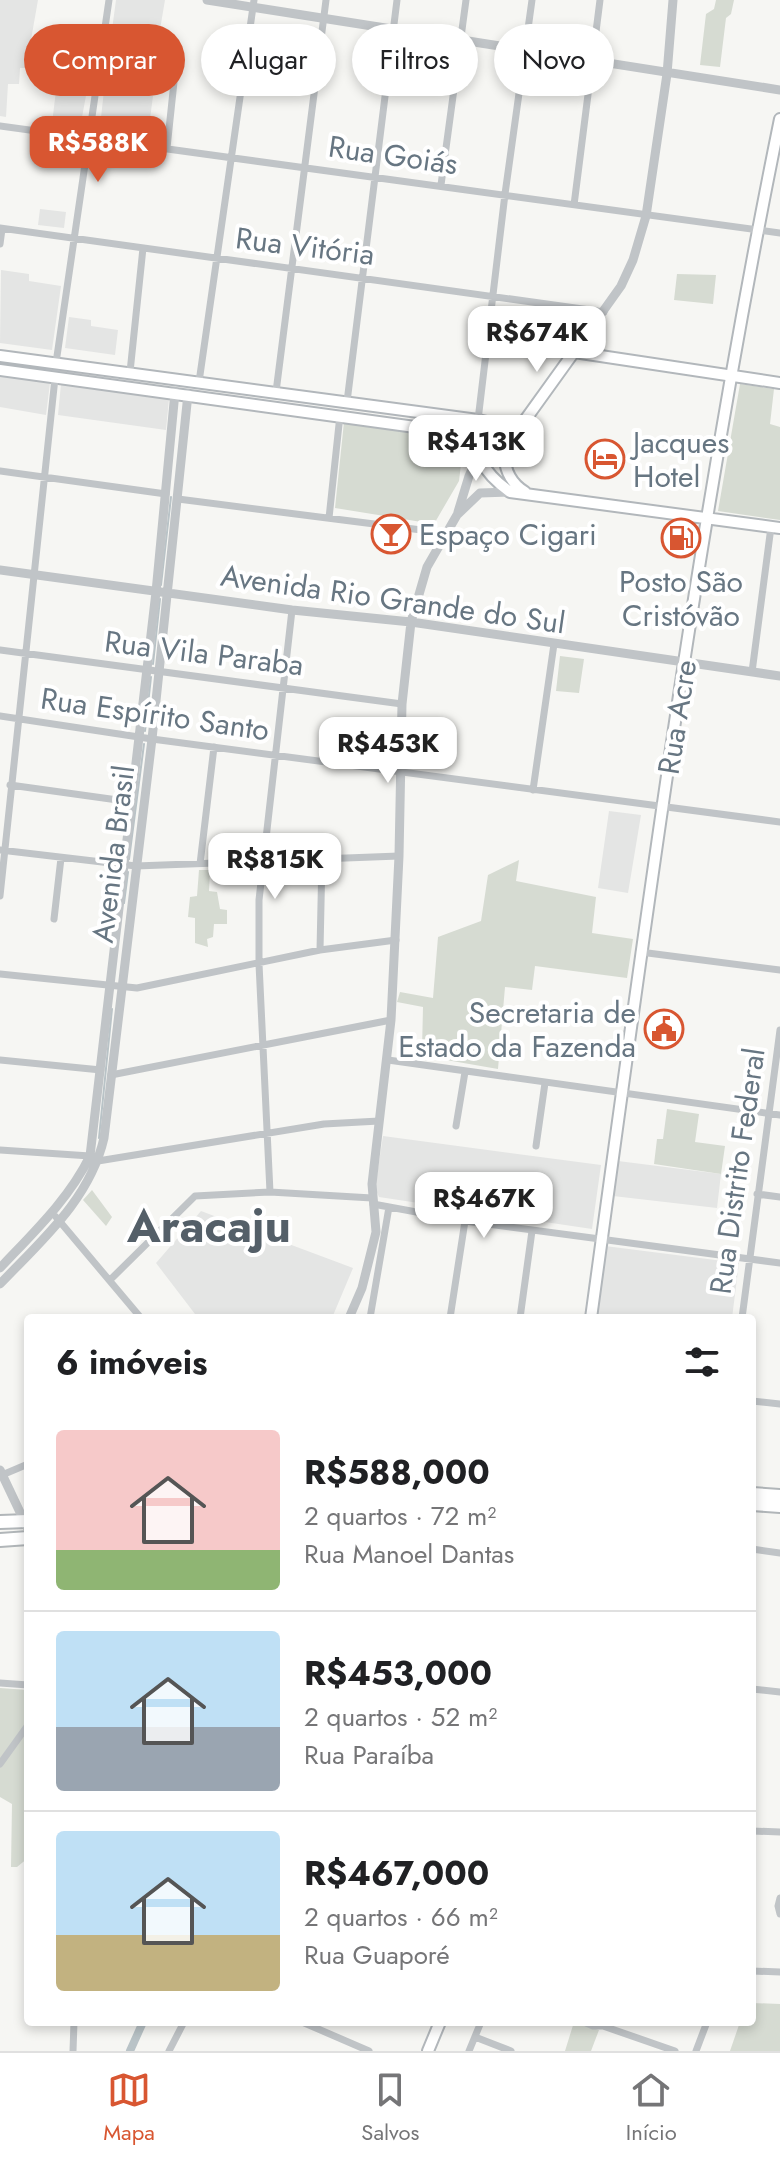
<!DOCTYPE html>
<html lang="pt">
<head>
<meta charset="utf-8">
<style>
	:root { --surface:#fff; --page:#f2f2f2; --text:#202124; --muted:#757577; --line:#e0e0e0; --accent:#d85631 }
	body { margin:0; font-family:Jost,sans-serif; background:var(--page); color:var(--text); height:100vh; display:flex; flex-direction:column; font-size:30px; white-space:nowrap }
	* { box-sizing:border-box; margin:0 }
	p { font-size:26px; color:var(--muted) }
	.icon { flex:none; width:44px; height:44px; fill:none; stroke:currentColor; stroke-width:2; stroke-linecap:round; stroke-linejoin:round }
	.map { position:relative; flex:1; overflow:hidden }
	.drawer { position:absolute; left:24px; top:1314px; width:732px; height:712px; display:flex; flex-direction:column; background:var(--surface); border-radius:8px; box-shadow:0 4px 12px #0003 }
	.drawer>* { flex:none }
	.banner { position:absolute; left:24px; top:24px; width:732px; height:72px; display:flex; gap:16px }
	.price { position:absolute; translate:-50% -68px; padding:0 18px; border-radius:16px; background:#fff; color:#222; font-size:26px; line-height:52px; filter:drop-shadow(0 2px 4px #0008) }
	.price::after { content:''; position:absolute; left:50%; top:48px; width:24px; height:18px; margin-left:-12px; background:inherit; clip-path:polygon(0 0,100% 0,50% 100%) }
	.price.on { background:var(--accent); color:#fff }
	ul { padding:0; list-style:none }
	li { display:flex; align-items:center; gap:24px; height:200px; padding:0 32px }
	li+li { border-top:2px solid var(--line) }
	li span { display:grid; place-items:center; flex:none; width:224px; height:160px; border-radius:8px; color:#555 }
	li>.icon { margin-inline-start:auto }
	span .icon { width:96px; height:96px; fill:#fffc; stroke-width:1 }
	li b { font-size:34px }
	h2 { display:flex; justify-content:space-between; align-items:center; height:96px; padding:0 32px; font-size:34px }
	.pill { padding:0 28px; border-radius:36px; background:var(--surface); box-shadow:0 4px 12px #0003; font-size:28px; line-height:72px }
	.pill.on { background:var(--accent); color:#fff }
	.tab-bar { display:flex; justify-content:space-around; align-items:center; height:112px; border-top:2px solid var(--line); background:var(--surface); font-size:22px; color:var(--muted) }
	.tab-bar a { display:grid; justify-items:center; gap:4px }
	.tab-bar .on { color:var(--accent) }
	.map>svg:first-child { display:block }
</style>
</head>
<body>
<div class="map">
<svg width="780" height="2051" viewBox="0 0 780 2051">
	<rect width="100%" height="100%" fill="#f6f6f3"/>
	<path fill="#e4e5e4" d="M0,0H38L26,68H20L19,84H8L6,117L0,116Z
		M116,0H165L155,59L109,52Z
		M45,70L90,74L80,128L52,124L56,90L43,87Z
		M104,90L153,96L148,134L100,127Z
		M40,209L66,212L64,228L38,225Z
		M1,270L29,274V281L61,286L52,350L0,343Z
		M69,317L91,320V326L118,330L115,355L65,348Z
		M0,376L50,383L46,415L0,407Z
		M61,384L169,399L166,430L58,415Z
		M609,811L641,815L628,893L598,888Z
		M383,1136L601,1165L592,1229L379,1197L375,1188Z
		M618,1161L721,1174L717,1208L613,1196Z
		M201,1211L353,1268L332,1318H200L195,1314L156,1263Z
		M605,1246L739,1263L732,1318H595Z"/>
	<path fill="#d6dbd2" d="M716,0H734L731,14L726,18L720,67L700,65L706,14L714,9Z
		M677,274L716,275L713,304L674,300Z
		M740,384L774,389L770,424L780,427V520L718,511Z
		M344,422L464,439L459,481L434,524L335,508Z
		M560,656L584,659L579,693L556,691Z
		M519,860L516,881L596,897L592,933L633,939L627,978L535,966L532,990L505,987L498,1069L429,1057L422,1050L423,1007L397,1002L400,992L433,998L438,937L481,921L488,875Z
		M199,870H210L209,891L217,892L220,909L227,910V924H214L213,937L207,939L208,947L195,943V918L188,917L190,897L197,896Z
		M667,1109L699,1114L695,1142L725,1146L721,1174L654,1164L657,1139H663Z
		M92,1190L112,1217L106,1226L83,1200Z
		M0,1688L28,1690V1858L17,1867H11L12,1804L0,1797Z
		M752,2003L780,2004V2051H730L740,2022H752Z
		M574,2022L599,2030L591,2051H565Z"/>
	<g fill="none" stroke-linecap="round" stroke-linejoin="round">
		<path stroke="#b9c3c7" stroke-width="2" d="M161,585L171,497
			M153,664L160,599
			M145,731L151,677
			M129,859L144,744
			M124,903L128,872
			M99,1138L112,1009"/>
		<path stroke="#b9c3c7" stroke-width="8" d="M130,2051L143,2022"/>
		<g stroke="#b2b7bb" stroke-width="14">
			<path id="secondary" d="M0,356L478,420L505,426L515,432
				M0,370L466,434C477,441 478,451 482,462C488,475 499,484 510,492L780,528
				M480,452L498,424
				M525,492C509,482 503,466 505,448L574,352L780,383
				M591,1318C646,917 699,515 780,119
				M428,2051L440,2022"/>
		</g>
		<g stroke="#b1b6b9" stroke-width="16">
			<path id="primary" d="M752,1494L780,1496
				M752,1504L780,1506
				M0,1522L28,1521
				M0,1540L28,1538"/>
		</g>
		<path stroke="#c0c4c7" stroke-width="7" d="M0,126L780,233
			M167,148L174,82
			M441,185L466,0
			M574,205L600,0
			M0,228L604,312
			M0,244L2,229
			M56,363L109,0
			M130,372L143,248
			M199,382L254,0
			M276,392L326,0
			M347,402L397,0
			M478,420L505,194L532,0
			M0,471L166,494
			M178,499L445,533
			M329,518L340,415
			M0,650L402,704
			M752,672L771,527
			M0,716L152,739L780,822
			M10,785L132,802
			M533,790L554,644
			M0,850L136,866L399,856
			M200,864L214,747
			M0,896L55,378
			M54,919L61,858
			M320,950L322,858
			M640,952L780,970
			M0,974L137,988L320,950L396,940
			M0,1060L101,1070
			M388,1060L780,1115
			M111,1075L391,1020
			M456,1126L465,1072
			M536,1146L545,1083
			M0,1150L90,1156
			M98,1161L324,1124L379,1121
			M270,1192L259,964V900L292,610
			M757,1194L780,1197
			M373,1204L465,1221L780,1263
			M56,1217L141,1318
			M110,1280L195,1196L270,1192L372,1198
			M370,1318L389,1207
			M450,1318L465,1221
			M520,1318L532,1231
			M742,1318L780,1030
			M752,1401L780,1404
			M2,1475L28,1464
			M752,1549L780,1553
			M0,1683L28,1685
			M752,1689L780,1692
			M0,1764L28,1725
			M752,1831L780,1832
			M780,1898L778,1906L780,1914
			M752,1971L780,1972
			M302,2022L369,2051
			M584,2022L593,2026H603L675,2051
			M475,2037L511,2051
			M73,2051L74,2022
			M169,2051L184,2022
			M469,2051L481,2022
			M696,2051L707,2022"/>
		<path stroke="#c0c4c7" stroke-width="9" d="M207,0L780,90
			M574,352L621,286L633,260L646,216L667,74L673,0
			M458,512L469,476L480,452
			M0,570L292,610L411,622L780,676
			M0,1268C33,1233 69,1199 90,1156L156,592L175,392
			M0,1284C42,1240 90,1199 104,1138L152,739L188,394
			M349,1318L362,1288L376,1232L372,1184L391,1020L399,856L402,704L411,622L427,567L457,515L480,493L510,492
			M0,1470L28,1529"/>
		<use href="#secondary" stroke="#fff" stroke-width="10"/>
		<use href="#primary" stroke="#fff" stroke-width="12"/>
	</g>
	<defs>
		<g id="hotel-ring" transform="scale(2)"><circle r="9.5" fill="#fff" stroke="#d85631" stroke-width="1.5"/><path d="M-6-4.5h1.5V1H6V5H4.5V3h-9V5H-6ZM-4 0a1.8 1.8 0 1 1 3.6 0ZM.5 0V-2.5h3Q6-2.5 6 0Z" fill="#d85631"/></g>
		<g id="bar-ring" transform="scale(2)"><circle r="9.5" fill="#fff" stroke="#d85631" stroke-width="1.5"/><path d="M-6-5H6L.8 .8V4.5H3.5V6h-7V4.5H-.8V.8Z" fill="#d85631"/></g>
		<g id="fuel-ring" transform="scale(2)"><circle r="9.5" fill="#fff" stroke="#d85631" stroke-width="1.5"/><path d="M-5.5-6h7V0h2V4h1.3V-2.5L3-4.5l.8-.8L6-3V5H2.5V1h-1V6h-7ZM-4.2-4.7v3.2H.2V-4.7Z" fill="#d85631"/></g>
		<g id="civic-ring" transform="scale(2)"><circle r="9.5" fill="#fff" stroke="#d85631" stroke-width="1.5"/><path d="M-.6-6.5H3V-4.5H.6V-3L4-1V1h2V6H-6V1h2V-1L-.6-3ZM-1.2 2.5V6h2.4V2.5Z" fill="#d85631"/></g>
	</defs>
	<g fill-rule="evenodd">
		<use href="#hotel-ring" x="605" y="459"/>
		<use href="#bar-ring" x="391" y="534"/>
		<use href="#fuel-ring" x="681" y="538"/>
		<use href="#civic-ring" x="664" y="1029"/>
	</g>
	<g text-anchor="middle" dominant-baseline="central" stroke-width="8" stroke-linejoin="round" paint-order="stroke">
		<g font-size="30" fill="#677682" stroke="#fff">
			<text transform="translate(393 155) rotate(8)">Rua Goiás</text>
			<text transform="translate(305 246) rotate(7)">Rua Vitória</text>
			<text transform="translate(393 599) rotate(8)">Avenida Rio Grande do Sul</text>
			<text transform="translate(204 653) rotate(7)">Rua Vila Paraba</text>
			<text transform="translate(155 714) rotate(8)">Rua Espírito Santo</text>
			<text transform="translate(677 717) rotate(-81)">Rua Acre</text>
			<text transform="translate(113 854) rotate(-83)">Avenida Brasil</text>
			<text transform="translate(737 1171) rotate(-82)">Rua Distrito Federal</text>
		</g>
		<g font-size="30" fill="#677682" stroke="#fff" text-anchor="start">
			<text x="633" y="442">Jacques<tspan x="633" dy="34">Hotel</tspan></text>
			<text x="419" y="534">Espaço Cigari</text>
			<text x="681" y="581" text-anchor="middle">Posto São<tspan x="681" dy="34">Cristóvão</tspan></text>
			<text x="636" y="1012" text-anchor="end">Secretaria de<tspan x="636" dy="34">Estado da Fazenda</tspan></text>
		</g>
		<g font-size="46" font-weight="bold" fill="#545f68" stroke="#fff">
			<text x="209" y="1226">Aracaju</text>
		</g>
	</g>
</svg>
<b class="price on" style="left:98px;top:184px">R$588K</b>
<b class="price" style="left:537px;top:374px">R$674K</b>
<b class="price" style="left:476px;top:483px">R$413K</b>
<b class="price" style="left:388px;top:785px">R$453K</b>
<b class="price" style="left:275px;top:901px">R$815K</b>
<b class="price" style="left:484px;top:1240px">R$467K</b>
<div class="banner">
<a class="pill on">Comprar</a>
<a class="pill">Alugar</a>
<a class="pill">Filtros</a>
<a class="pill">Novo</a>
</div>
<section class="drawer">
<h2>6 imóveis<svg class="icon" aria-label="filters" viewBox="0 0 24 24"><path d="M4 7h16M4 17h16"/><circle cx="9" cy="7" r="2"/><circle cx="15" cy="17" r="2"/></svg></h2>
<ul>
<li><span style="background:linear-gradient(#f6c9c9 75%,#8fb573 0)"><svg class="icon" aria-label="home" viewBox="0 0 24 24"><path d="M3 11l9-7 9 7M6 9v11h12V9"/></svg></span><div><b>R$588,000</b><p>2 quartos · 72 m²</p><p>Rua Manoel Dantas</p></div></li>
<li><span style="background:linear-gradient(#bfe0f5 60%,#9aa5b1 0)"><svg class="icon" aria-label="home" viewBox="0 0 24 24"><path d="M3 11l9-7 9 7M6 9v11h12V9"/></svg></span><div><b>R$453,000</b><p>2 quartos · 52 m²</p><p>Rua Paraíba</p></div></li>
<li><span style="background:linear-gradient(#bfe0f5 65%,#c2b280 0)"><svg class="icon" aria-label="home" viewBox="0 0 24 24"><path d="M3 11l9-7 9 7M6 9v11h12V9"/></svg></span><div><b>R$467,000</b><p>2 quartos · 66 m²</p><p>Rua Guaporé</p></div></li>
</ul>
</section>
</div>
<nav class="tab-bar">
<a class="on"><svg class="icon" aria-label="map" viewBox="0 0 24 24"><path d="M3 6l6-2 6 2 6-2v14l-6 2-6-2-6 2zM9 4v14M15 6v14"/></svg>Mapa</a>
<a><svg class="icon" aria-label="saved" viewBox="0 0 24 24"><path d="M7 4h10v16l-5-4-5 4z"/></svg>Salvos</a>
<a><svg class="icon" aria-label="home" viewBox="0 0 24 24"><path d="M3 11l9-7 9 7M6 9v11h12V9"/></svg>Início</a>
</nav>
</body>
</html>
